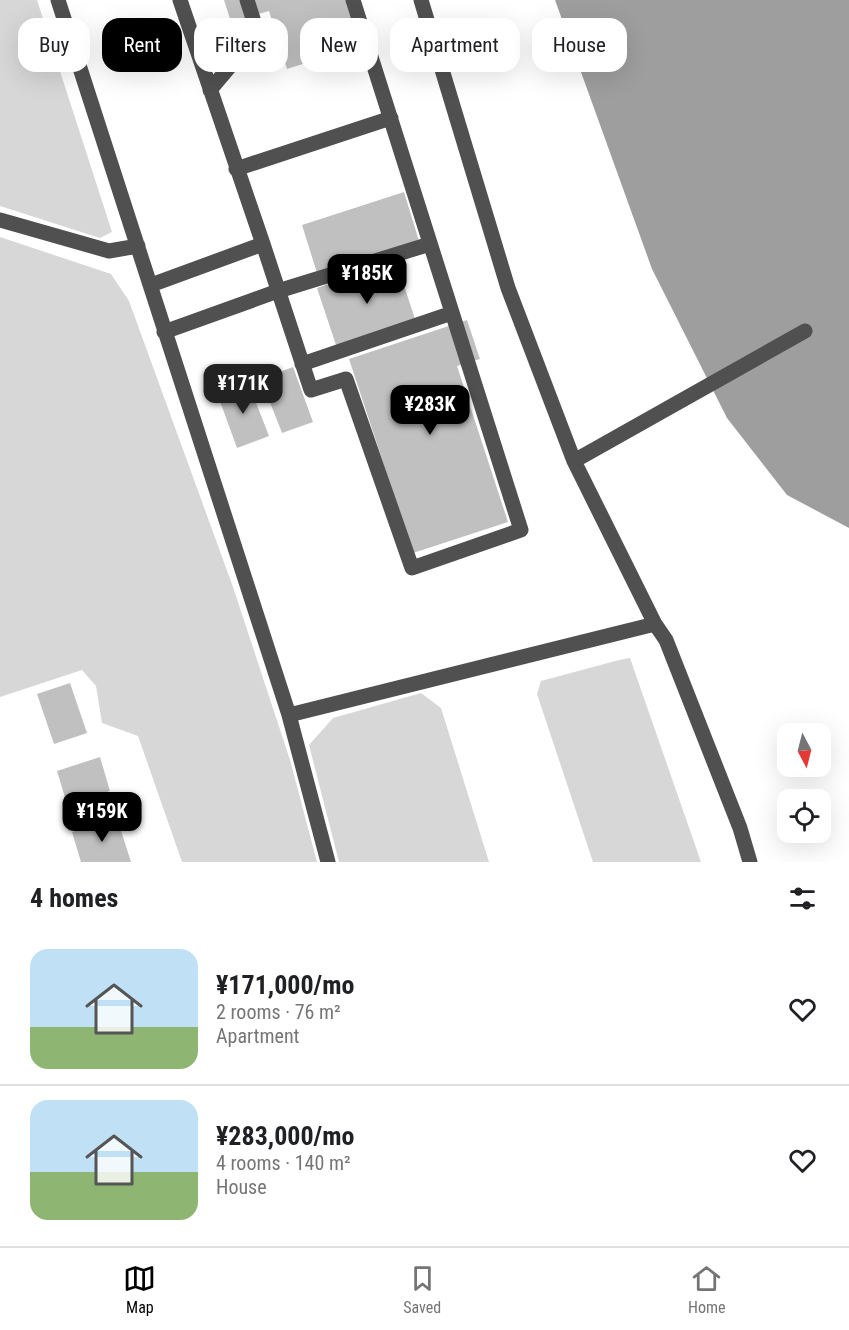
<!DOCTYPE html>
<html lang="en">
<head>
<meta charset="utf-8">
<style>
	:root { --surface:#fff; --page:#f2f2f2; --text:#202124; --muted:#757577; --line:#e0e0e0; --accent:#000 }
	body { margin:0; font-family:"Roboto Condensed",sans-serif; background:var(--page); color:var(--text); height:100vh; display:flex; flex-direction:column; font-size:22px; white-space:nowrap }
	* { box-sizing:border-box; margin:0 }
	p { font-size:20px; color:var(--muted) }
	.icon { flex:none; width:33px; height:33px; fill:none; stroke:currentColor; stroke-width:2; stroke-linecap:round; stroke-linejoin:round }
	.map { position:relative; height:862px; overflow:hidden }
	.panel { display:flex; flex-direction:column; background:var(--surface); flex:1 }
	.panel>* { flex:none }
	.top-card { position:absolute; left:18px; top:18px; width:813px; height:54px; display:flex; gap:12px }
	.needle { width:39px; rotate:173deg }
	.controls { position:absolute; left:777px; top:723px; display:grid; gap:12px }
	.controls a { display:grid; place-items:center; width:54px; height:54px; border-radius:12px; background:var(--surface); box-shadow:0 6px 24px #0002; font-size:30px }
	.price { position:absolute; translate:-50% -51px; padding:0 14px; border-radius:12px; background:var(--accent); color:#fff; font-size:20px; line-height:39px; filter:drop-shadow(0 2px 3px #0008) }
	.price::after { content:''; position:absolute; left:50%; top:36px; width:18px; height:14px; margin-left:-9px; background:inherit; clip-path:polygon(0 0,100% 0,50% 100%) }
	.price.selected { background:#222; color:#fff }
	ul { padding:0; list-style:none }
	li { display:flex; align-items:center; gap:18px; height:150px; padding:0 30px }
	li+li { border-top:2px solid var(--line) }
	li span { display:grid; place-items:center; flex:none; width:168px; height:120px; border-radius:18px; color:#555 }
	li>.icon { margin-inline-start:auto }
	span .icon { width:72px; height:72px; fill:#fffc; stroke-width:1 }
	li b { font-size:26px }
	h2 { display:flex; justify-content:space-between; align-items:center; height:72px; padding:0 30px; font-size:26px }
	.tag { padding:0 21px; border-radius:18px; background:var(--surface); box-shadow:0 6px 24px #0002; font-size:21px; line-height:54px }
	.tag.selected { background:var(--accent); color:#fff }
	.dock { display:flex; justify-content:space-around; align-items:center; height:84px; border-top:2px solid var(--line); background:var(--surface); font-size:16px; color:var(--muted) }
	.dock a { display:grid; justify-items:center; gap:3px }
	.dock .selected { color:var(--accent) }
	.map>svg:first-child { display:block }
</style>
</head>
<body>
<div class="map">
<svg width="849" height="862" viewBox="0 0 849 862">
	<rect width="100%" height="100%" fill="#fff"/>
	<path fill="#d7d7d7" d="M0,0H37L112,232L100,238L0,206Z
		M0,237L111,274L129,301L233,587L290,760L317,862H182L138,736L102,723L96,686L82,670L0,697Z
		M630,658L701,862H593L537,694L541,681L619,660Z
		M421,693L441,708L489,862H339L309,745L333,718Z"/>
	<path fill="#9e9e9e" d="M555,0H849V528L787,495L727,418L652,269Z"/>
	<path fill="#c0c0c0" d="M224,0H348L362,45L287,69L269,11L231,22Z
		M404,192L419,241L317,273L302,225Z
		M396,261L416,322L337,348L317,288Z
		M467,320L480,359L457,366L508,522L413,553L349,359Z
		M293,367L313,422L282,433L261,379Z
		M248,382L269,436L237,448L217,393Z
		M70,683L87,733L54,744L37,694Z
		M100,757L110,791L67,804L57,771Z
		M117,818L131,862H81L72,832Z"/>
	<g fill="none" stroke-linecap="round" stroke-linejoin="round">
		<path stroke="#505050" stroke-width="15" d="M58,0L289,715L328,862
			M180,0L263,244L311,390L346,379L412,568L521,530L353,0
			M421,0L508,288L574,461L655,624
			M210,90L248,45L256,28L247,0
			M236,169L391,118
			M0,220L109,251L138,246
			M151,285L263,244
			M164,332L278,291L430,244
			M302,364L452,313
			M574,461L805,331
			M289,715L655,624L666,640L740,828L750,862"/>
	</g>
</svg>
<div class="controls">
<a><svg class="needle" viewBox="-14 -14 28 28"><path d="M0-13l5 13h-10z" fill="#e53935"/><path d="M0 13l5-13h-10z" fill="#757577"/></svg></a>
<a><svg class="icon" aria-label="locate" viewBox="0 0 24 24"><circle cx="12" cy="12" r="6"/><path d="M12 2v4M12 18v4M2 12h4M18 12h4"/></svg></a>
</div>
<b class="price" style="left:367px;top:305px">¥185K</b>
<b class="price selected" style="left:243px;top:415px">¥171K</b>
<b class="price" style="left:430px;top:436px">¥283K</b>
<b class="price" style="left:102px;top:843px">¥159K</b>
<div class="top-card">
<a class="tag">Buy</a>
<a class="tag selected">Rent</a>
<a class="tag">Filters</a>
<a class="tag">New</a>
<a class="tag">Apartment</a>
<a class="tag">House</a>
</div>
</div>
<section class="panel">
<h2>4 homes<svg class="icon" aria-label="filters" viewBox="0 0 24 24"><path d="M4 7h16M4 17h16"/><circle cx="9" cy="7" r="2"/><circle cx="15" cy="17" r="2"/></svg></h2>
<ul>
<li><span style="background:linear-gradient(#bfe0f5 65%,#8fb573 0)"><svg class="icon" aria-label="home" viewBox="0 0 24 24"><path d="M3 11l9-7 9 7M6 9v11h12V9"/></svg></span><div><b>¥171,000/mo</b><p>2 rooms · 76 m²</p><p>Apartment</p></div><svg class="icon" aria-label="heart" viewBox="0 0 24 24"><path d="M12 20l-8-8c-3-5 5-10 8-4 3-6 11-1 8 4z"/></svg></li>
<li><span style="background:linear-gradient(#bfe0f5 60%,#8fb573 0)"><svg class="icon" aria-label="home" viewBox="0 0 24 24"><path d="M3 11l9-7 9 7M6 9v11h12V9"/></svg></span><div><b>¥283,000/mo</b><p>4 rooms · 140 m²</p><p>House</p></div><svg class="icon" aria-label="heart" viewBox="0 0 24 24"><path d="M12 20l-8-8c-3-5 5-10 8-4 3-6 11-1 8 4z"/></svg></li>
</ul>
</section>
<nav class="dock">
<a class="selected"><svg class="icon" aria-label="map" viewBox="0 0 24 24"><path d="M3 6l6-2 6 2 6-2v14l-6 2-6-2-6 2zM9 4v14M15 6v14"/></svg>Map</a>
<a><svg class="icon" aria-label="saved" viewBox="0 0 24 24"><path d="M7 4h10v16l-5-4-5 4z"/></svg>Saved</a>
<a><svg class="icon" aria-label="home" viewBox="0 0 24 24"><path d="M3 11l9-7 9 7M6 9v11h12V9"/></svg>Home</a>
</nav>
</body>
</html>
